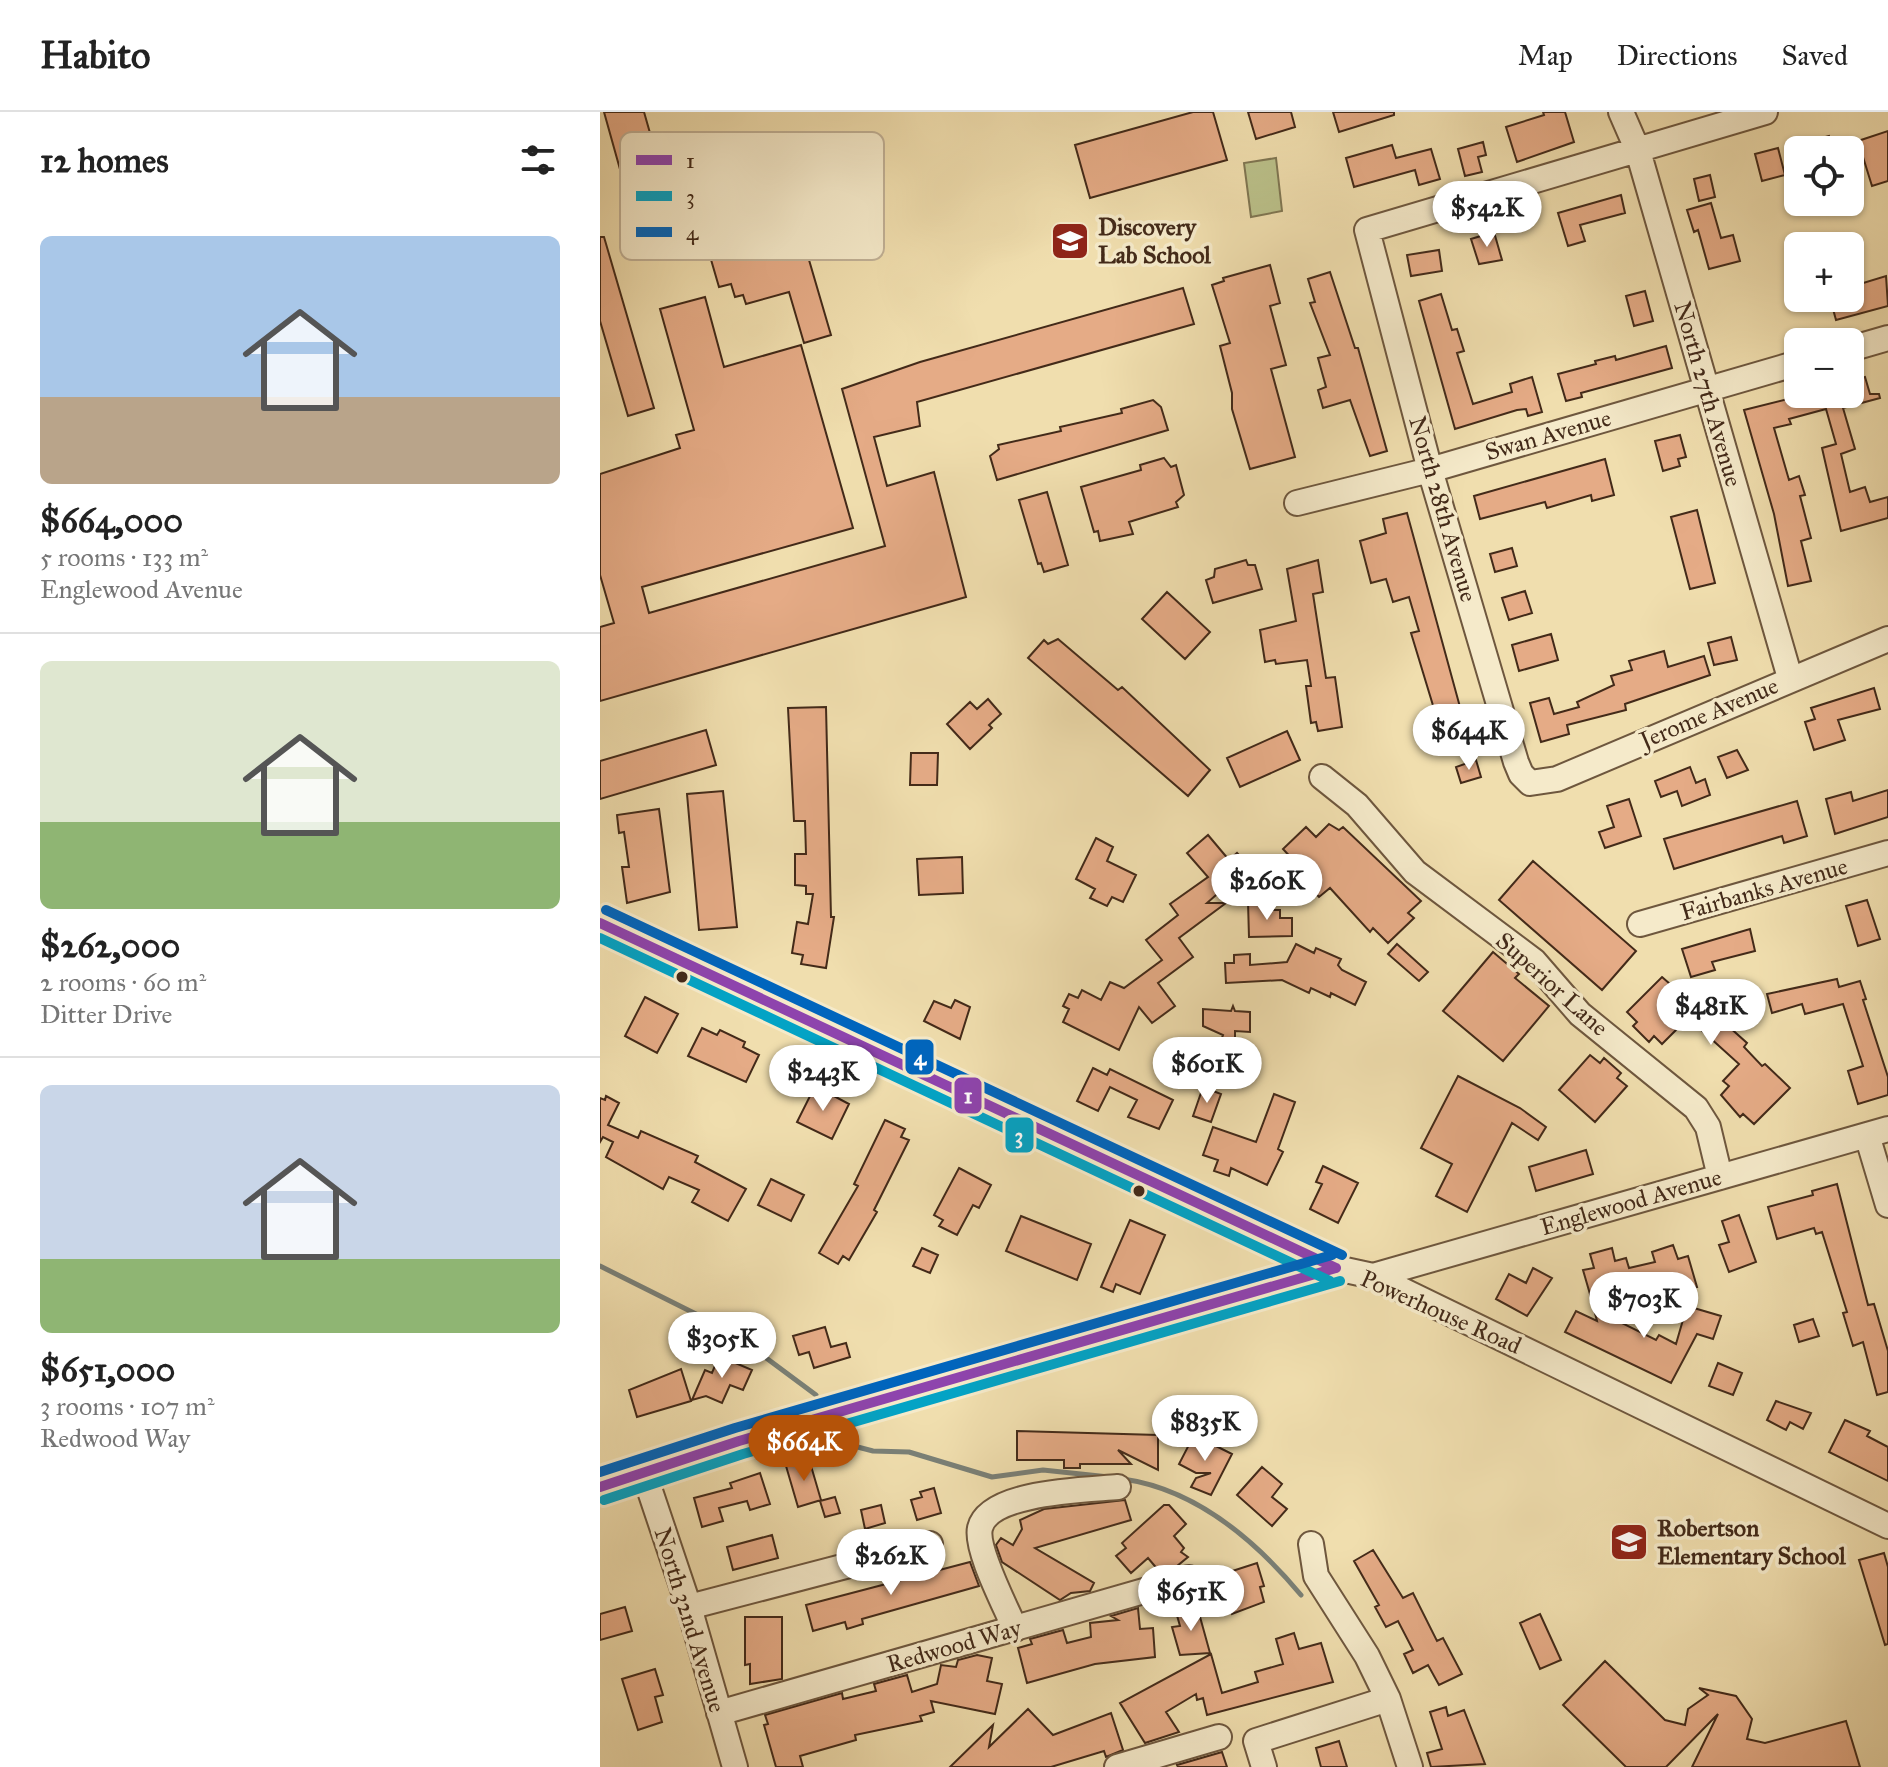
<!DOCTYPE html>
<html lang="en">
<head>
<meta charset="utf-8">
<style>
	:root { --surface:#fff; --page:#f6f6f6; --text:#222; --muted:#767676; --line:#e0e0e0; --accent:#b45309 }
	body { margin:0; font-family:"IM FELL Great Primer",serif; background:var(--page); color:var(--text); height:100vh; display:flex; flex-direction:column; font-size:30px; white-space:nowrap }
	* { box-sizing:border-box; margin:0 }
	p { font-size:26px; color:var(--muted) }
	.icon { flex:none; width:44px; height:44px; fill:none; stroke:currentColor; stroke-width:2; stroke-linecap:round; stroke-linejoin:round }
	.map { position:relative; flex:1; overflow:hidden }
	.panel { display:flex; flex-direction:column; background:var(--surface); width:600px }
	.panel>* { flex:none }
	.controls { position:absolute; left:1184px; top:24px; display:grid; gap:16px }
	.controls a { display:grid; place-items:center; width:80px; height:80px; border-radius:12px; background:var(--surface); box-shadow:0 2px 6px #0004; font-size:40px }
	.price { position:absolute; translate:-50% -68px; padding:0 18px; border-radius:28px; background:#fff; color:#222; font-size:26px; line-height:52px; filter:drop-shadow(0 2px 4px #0008) }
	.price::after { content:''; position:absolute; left:50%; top:48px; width:24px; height:18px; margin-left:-12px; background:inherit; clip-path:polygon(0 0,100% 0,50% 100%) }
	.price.on { background:var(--accent); color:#fff }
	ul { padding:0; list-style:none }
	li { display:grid; align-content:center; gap:16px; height:424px; padding:0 40px }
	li+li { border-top:2px solid var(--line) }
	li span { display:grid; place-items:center; height:248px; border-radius:12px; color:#555 }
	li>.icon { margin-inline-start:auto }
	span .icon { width:144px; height:144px; fill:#fffc; stroke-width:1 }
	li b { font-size:34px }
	h2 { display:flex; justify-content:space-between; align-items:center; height:96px; padding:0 40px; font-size:34px }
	header { display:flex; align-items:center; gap:48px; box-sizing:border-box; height:112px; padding:0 40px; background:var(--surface); border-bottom:2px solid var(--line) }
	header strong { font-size:38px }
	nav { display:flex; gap:44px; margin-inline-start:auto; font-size:28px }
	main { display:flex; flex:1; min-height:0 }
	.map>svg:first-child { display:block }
</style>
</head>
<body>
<header>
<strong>Habito</strong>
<nav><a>Map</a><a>Directions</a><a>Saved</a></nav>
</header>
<main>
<section class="panel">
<h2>12 homes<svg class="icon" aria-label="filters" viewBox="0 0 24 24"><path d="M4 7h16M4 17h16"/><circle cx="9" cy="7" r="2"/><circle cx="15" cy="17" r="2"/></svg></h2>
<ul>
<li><span style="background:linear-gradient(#a9c7e8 65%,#b9a48a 0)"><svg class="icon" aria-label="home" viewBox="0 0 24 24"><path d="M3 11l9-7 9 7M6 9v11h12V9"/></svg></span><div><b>$664,000</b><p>5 rooms · 133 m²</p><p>Englewood Avenue</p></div></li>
<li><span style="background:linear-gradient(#dfe7d0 65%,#8fb573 0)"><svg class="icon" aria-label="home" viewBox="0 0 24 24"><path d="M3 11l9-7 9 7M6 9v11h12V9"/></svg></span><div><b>$262,000</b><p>2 rooms · 60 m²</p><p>Ditter Drive</p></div></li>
<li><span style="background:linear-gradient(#c9d6e8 70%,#8fb573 0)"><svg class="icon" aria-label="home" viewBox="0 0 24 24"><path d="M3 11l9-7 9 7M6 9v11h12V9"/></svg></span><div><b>$651,000</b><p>3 rooms · 107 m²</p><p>Redwood Way</p></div></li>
</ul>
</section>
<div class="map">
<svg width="1288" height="1655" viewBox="0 0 1288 1655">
	<rect width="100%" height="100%" fill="#f0deae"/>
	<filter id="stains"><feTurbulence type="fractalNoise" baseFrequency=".0025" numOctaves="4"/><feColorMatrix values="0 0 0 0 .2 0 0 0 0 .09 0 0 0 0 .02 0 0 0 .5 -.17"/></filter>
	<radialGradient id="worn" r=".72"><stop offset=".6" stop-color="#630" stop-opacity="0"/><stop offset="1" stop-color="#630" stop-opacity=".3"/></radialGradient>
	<path fill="#bbc18a" stroke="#7f7652" stroke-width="2" d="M676,46L682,99L651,105L644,51Z"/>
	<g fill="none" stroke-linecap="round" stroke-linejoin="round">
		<path stroke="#7a8077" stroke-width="5" d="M0,1154L130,1219L216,1283
			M235,1322L250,1333L273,1339L309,1340L392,1365L443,1358L509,1365
			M523,1367C595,1377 656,1429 701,1483"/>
	</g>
	<path fill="#e5ab86" stroke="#432a19" stroke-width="2" d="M4,0H44L60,56L173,25L231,223L204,231L189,180L146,192L143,183L135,185L131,172L119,175L105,127L56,141L53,133L42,136Z
		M593,0H613L627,48L490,86L475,33Z
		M648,0H691L695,15L656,27Z
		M733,0H794V3L739,20Z
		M943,0H965L974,30L917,50L906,15L944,3Z
		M1288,19V69L1272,74L1258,29Z
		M1229,24L1233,38H1192V34Z
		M883,30L886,43L878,45L882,60L865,64L858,37Z
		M792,33L796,46L831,37L840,67L819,73L815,58L754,75L746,46Z
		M1178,36L1185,63L1162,69L1155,42Z
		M1110,63L1115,85L1099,89L1094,67Z
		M1021,83L1025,101L980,113L985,129L968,134L958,101Z
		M1111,91L1121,126L1133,123L1140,149L1109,157L1098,118L1094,120L1087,98Z
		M894,120L902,148L879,152L871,127Z
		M0,125H4L54,296L28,304L0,209Z
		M839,138L842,159L811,164L807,143Z
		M670,153L680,191L670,194L686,253L671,257L695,345L650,357L632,297V281L620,234L630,231L612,173L624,169L623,166Z
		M730,160L755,236H758L787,339L770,344L750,288L723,296L718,278L726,275L718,246L730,243L710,191L715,190L708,167Z
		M1286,164L1288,194L1236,208L1230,186H1250V175Z
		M583,176L594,212L317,290L320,314L274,325L287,374L334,360L366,485L0,589V515L14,511L0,463V362L80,336L76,323L94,318L60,197L105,185L124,255L201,233L253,416L42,475L49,501L285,434L242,277L320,250Z
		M1045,179L1053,209L1034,214L1026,184Z
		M841,182L852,218L857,217L864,239L857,241L873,292L912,280L910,272L932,265L942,300L928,304L926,297L917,298L855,317L819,189Z
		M1066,234L1072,256L981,281L982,285L966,289L958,262L996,252L995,249L1015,244L1016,248Z
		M1265,265L1270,282H1279L1280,286L1243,296L1255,337L1241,342L1250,380L1265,375L1270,390L1288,385V406L1241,419L1222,336L1236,332L1226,297L1189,307L1191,312L1174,316L1189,368L1199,364L1205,383L1200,384L1211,426L1201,429L1211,469L1188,474L1174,402L1144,298L1208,282H1250V269Z
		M553,288L561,295L568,318L397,368L390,344L399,337L398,333L461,319L460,315L522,301L521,297Z
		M1080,323L1086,345L1078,347L1080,354L1063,359L1055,329Z
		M564,346L571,355L576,353L584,383L576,390L578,395L529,410L533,422L500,429L498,419L494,420L481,375L541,358L540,353Z
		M1005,347L1014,383L992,389L991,383L947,396L945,390L880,407L874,384Z
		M447,380L468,453L444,460L441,451L438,452L419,388Z
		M1097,398L1115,471L1090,477L1071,405Z
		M807,401L866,617L842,623L811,521L819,519L809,485L793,490L786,467L771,471L760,429L786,421L783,407Z
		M912,436L917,454L895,460L890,442Z
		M646,448L648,453H655L662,477L613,491L606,468L614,465L615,457Z
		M718,448L723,480L713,482L726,566L735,565L742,615L718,619L716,610L711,611L706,574H711L707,548L676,552L675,548L665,550L660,518L696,509L687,457Z
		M925,479L932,501L909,508L902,486Z
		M567,480L610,520L585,547L542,507Z
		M951,522L958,548L919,559L912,533Z
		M1131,525L1137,548L1114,553L1108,531Z
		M458,527L518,578L522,575L610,658L588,684L428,546L444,528L448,532Z
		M1064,539L1068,555L1104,544L1110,563L1025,592L1026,598L967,613L969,622L941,630L930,591L949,586L954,602L979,595L977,590L1014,573L1011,564L1032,558L1029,549Z
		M1274,576L1280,597L1238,608L1245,628L1214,638L1205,610L1215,607L1211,596Z
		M388,587L401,602L389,613L392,616L370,637L347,612L370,590L377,597Z
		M226,595L231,805H234L226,856L201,852L203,843L192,841L197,810L208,812L213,782H206V774L195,773V742H206L205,709H194L188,596Z
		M106,618L116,653L0,687V649Z
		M687,619L700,648L640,675L627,646Z
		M1137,638L1148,658L1127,666L1118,645Z
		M311,641H338L337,673H310Z
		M876,648L881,665L861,671L856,655Z
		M1090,655L1096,671L1105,667L1110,683L1082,694L1077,679L1061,685L1055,669Z
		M1288,678V705L1235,722L1226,687L1251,680L1253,689Z
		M123,679L137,815L99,818L87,682Z
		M1029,687L1041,724L1005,736L999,720L1014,715L1007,694Z
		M1197,689L1207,724L1184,731L1182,724L1074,757L1064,727Z
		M59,697L70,780L27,791L22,755H29L24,720L19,721L17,703Z
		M729,712L739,718L743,715L821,789L808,801L814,806L788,831L773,816L770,820L730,776L719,785L690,755L695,750L683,737L706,715L716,725Z
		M608,723L629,748L637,741L649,754L607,791H626L579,826L593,845L558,871L575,894L552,911L539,895L519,938L463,910L469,897L463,894L469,882L478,886L482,878L501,888L510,870L524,876L562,848L546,828L578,803L570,792L608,765L587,741Z
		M496,726L513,735L507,749L536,763L523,790L512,785L507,794L490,786L495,777L476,767Z
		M362,745L363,781L319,783L317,747Z
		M933,749L1036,839L1002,878L899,788Z
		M1267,788L1280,827L1258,834L1246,794Z
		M667,789L668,798H680V806H692V824L649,825L648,790Z
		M1150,817L1155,839L1112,850L1115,858L1091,865L1082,837Z
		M696,832L714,841L716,836L741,847L738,853L742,858L766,870L755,893L731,881L730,885L711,876L709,881L682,868L626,871L625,851H634V843L650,842V853L687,850Z
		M797,832L828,860L819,869L788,842Z
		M893,840L919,862L915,866L949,894L903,949L843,899Z
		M1062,865L1103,901L1099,888L1147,931L1144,935L1162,954L1165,952L1190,976L1154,1012L1143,1002L1140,1005L1121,983L1129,974L1123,969L1139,952L1088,906L1062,932L1054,924L1049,930L1033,914L1037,910L1027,900Z
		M1237,867L1239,875L1260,869L1266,887L1263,888L1288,965V983L1258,992L1248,959L1263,954L1243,892L1205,902L1202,892L1172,901L1167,882Z
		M45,885L78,902L57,941L25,924Z
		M355,888L370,895L360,927L324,909L334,889L351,896Z
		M633,894L635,899L650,900V920L635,919V960H609L623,923L603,914V897L631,899Z
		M102,916L117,923L120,918L145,930L143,935L159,943L146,970L88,944Z
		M990,943L1000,951L1004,946L1021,961L1017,966L1027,974L995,1010L959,978Z
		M493,956L507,963L510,957L573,988L559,1017L528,1005L537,988L510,975L498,999L477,989Z
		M858,964L920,996L946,1015L938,1028L912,1011L867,1100L836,1084L852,1052L821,1036Z
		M215,974L249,992L232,1027L197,1010Z
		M603,975L621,982L611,1010L593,1004Z
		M674,982L695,990L678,1037L683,1040L667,1073L631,1056L629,1064L614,1059L618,1048L603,1043L613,1015L656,1030Z
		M6,984L19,991L8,1013L38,1026L41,1019L98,1044L95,1050L146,1077L128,1109L92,1090L99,1078L69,1065L63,1077L6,1045L13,1030L3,1025L0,1030V986L5,988Z
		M285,1008L305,1017L301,1025L309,1028L274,1098L277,1100L249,1148L243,1144L238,1152L219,1141L258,1074L254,1072Z
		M986,1038L993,1062L936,1079L929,1055Z
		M723,1054L758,1071L738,1111L710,1097L722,1072L716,1070Z
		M359,1056L391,1073L379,1096L373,1093L357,1123L339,1114L343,1108L334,1103Z
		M171,1067L204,1083L191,1109L158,1093Z
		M1237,1072L1268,1193L1274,1192L1288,1239V1280L1277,1283L1263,1230L1253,1234L1243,1201L1247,1200L1222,1120L1216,1122L1214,1116L1177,1127L1168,1095L1213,1083L1212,1079Z
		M1139,1103L1156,1150L1129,1160L1119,1133L1129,1130L1122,1109Z
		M421,1104L491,1132L477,1168L406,1139Z
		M530,1108L565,1123L540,1182L516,1172L513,1180L501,1175Z
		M1073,1133L1078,1147L1088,1144L1097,1175L1054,1187L1050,1173L992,1189L983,1158L994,1156L990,1142L1012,1136L1015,1149L1026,1146L1029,1156L1055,1150L1052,1140Z
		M322,1136L338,1143L330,1161L313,1154Z
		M933,1156L952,1166L927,1204L896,1187L909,1162L926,1171Z
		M1087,1194L1121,1204L1113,1227L1097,1222L1071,1271L965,1220L976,1199L997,1209L994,1197L1056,1228L1059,1223L1076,1232Z
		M1213,1207L1219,1224L1199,1230L1194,1213Z
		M225,1215L231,1235L246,1231L250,1245L214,1256L209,1240L199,1243L193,1224Z
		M119,1244L152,1258L143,1278L130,1273L122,1291L106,1284L92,1288L105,1258L112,1261Z
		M1118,1251L1142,1261L1133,1283L1109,1274Z
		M81,1257L91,1289L37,1305L29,1278Z
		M1176,1289L1211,1301L1203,1317L1190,1310L1186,1318L1167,1308Z
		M1245,1308L1270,1319L1267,1324L1288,1335V1369L1229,1340Z
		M417,1319L558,1323V1358L518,1338L531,1352H480V1356H464V1348H417Z
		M594,1323L632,1342L611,1383L591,1375L596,1366L611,1361H596L579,1352Z
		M209,1347L221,1388L198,1395L186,1354Z
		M662,1355L682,1372L672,1385L687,1397L672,1414L637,1383Z
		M160,1361L170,1392L150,1398L147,1389L119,1396L123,1409L102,1415L94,1386L132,1376L130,1371Z
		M334,1376L341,1401L317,1408L311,1388L322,1385L320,1380Z
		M235,1385L240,1401L225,1405L220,1389Z
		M525,1388L531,1408L435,1436L494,1471L490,1479L471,1481L460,1488L402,1450L396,1433L401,1426L413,1433L422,1417L420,1408L444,1397Z
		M281,1393L285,1411L265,1417L261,1398Z
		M564,1393H569L586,1412L574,1424L584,1436L581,1440L588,1445L577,1454L559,1459L548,1446L531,1461L516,1444L526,1436L522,1431Z
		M172,1423L178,1446L133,1458L127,1435Z
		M773,1438L803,1486L813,1481L837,1529L843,1526L862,1562L839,1573L828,1553L813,1561L804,1542L813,1538L798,1509L786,1515L775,1495L779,1493L754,1449Z
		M1284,1441L1288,1455V1532L1285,1533L1259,1448Z
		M370,1450L379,1474L262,1507L263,1512L247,1517L245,1510L213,1519L206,1493Z
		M657,1451L664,1474L660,1475L664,1490L632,1502L620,1463Z
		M597,1494L610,1541L580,1543L572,1515L580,1514L576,1500Z
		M25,1495L32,1519L0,1528V1502Z
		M538,1496L540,1517L553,1516L555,1545L495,1552L427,1571L418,1536L432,1532L430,1527L463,1518L467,1531L491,1525L490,1511L518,1508L511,1504Z
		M940,1502L961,1548L940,1557L920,1511Z
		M145,1505H182V1567L150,1572V1552L145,1553Z
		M694,1521L699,1537L721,1531L733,1570L607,1603L603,1586L597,1588L596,1582L566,1600L579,1620L545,1631L520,1591L611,1542L622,1581L658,1570L655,1560L683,1552L676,1527Z
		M377,1543L392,1546L387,1569L402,1572L395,1602L331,1589L334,1600L320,1604L322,1609L255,1623L256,1628L200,1644L203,1655H176L164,1613L168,1612L165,1603L242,1581L243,1587L276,1579L274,1572L307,1563L312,1580L337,1572L341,1553L356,1555L358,1548Z
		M1005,1549L1065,1608L1085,1613L1088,1597L1108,1583L1099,1576L1136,1584L1152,1607L1147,1627L1165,1631L1246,1609L1260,1655H1092L1118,1602L1066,1655H1026L963,1593Z
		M55,1557L63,1583L55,1585L62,1610L38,1618L22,1567Z
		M846,1595L848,1604L864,1598L885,1652L831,1655L827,1641L842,1637L830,1600Z
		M428,1597L453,1623L511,1601L523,1638L506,1645L504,1639L451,1655H350L393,1613L389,1635Z
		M739,1629L747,1655H721L716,1636Z
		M622,1640L627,1655H578L577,1653Z"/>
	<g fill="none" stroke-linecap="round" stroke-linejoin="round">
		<g stroke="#6e573e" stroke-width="28">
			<path id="minor" d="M1021,0L1038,39L1190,566
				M1165,0L767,118L830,358L916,650L921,662L930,671L957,667L1288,527
				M1250,237L1288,226
				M697,391L830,358L1198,251
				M722,665L757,693L815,760L934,849L980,902L1096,996L1108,1015L1120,1065
				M0,811L736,1156L773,1164L1288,1414
				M1040,812L1288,741
				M1267,1023L1288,1093
				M773,1164L1288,1017
				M44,1361L89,1495L135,1655
				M0,1375L139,1329L736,1156
				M711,1432L716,1464L767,1544L788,1587L810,1655
				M89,1495L330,1432
				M415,1517C406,1495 375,1437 380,1416C389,1379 488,1378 518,1375
				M119,1601L589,1466
				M517,1655L619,1625
				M664,1655L656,1629L788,1587"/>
		</g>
		<use href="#minor" stroke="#f5eaca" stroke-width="24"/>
		<g stroke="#f5eaca" stroke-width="16">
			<path id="bus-1" d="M0,811L736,1156
				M0,1375L139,1329L736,1156"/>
		</g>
		<g stroke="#f5eaca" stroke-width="16">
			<path id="bus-2" d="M0,826L730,1169
				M4,1388L143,1342L740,1169"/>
		</g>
		<g stroke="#f5eaca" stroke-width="16">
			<path id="bus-3" d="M6,798L742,1143
				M0,1360L135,1316L732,1143"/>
		</g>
		<use href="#bus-1" stroke="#8e44ad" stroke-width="10"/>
		<use href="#bus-2" stroke="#03a3c5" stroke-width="10"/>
		<use href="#bus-3" stroke="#0065bd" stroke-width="10"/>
	</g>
	<defs>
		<g id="school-square" transform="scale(2)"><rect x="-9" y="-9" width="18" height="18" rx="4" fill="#8f2418" stroke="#f5eaca"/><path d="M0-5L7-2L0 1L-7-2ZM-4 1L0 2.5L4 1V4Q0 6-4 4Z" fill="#fff"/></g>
	</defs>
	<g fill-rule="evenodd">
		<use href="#school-square" x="470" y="129"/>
		<use href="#school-square" x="1029" y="1430"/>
	</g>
	<g fill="#432a19" stroke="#f5eaca" stroke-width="3">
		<circle cx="82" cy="865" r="7"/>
		<circle cx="539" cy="1079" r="7"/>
	</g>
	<g text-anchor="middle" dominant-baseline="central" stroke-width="7" stroke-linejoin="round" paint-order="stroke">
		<g font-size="24" font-weight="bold" fill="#432a19" stroke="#f5eaca" text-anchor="start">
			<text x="498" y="115">Discovery<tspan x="498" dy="28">Lab School</tspan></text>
			<text x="1057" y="1416">Robertson<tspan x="1057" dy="28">Elementary School</tspan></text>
		</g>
		<g font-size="24" fill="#432a19" stroke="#f5eaca">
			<text transform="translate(1108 282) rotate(74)">North 27th Avenue</text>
			<text transform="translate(948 323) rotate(-16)">Swan Avenue</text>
			<text transform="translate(843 397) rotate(74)">North 28th Avenue</text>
			<text transform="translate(1109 601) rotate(-23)">Jerome Avenue</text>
			<text transform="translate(1164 777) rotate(-16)">Fairbanks Avenue</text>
			<text transform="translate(952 872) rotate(42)">Superior Lane</text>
			<text transform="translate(1031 1090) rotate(-16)">Englewood Avenue</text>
			<text transform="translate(841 1200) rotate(24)">Powerhouse Road</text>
			<text transform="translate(90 1508) rotate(73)">North 32nd Avenue</text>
			<text transform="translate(354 1534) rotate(-16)">Redwood Way</text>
		</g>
	</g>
	<rect x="20" y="20" width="264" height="128" rx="12" fill="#f5eaca" stroke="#c0b095" stroke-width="2"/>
	<rect x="36" y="43" width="36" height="10" fill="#8e44ad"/>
	<rect x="36" y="79" width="36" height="10" fill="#03a3c5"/>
	<rect x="36" y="115" width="36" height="10" fill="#0065bd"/>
	<g font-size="22" fill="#432a19">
		<text x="86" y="56">1</text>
		<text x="86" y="92">3</text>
		<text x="86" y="128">4</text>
	</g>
	<g stroke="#f5eaca" stroke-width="3">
		<rect x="304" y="926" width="31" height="38" rx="8" fill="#0065bd"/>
		<rect x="353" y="964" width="30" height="39" rx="8" fill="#8e44ad"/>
		<rect x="404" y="1004" width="31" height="38" rx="8" fill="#03a3c5"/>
	</g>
	<g font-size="22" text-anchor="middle" font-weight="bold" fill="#fff">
		<text x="320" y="953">4</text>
		<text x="368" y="991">1</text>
		<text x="419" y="1031">3</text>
	</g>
	<rect width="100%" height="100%" filter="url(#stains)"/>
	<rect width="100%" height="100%" fill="url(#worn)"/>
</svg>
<div class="controls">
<a><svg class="icon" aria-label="locate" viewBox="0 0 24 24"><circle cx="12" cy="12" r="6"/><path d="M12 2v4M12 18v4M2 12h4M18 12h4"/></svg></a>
<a>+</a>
<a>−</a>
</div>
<b class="price" style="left:887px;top:137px">$542K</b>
<b class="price" style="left:869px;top:660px">$644K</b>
<b class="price" style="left:667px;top:810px">$260K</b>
<b class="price" style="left:1111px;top:935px">$481K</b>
<b class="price" style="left:607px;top:993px">$601K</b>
<b class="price" style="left:223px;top:1001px">$243K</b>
<b class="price" style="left:1044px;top:1228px">$703K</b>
<b class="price" style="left:122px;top:1268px">$305K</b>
<b class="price" style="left:605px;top:1351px">$835K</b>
<b class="price on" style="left:204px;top:1371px">$664K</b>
<b class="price" style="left:291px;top:1485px">$262K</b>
<b class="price" style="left:591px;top:1521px">$651K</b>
</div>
</main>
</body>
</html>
